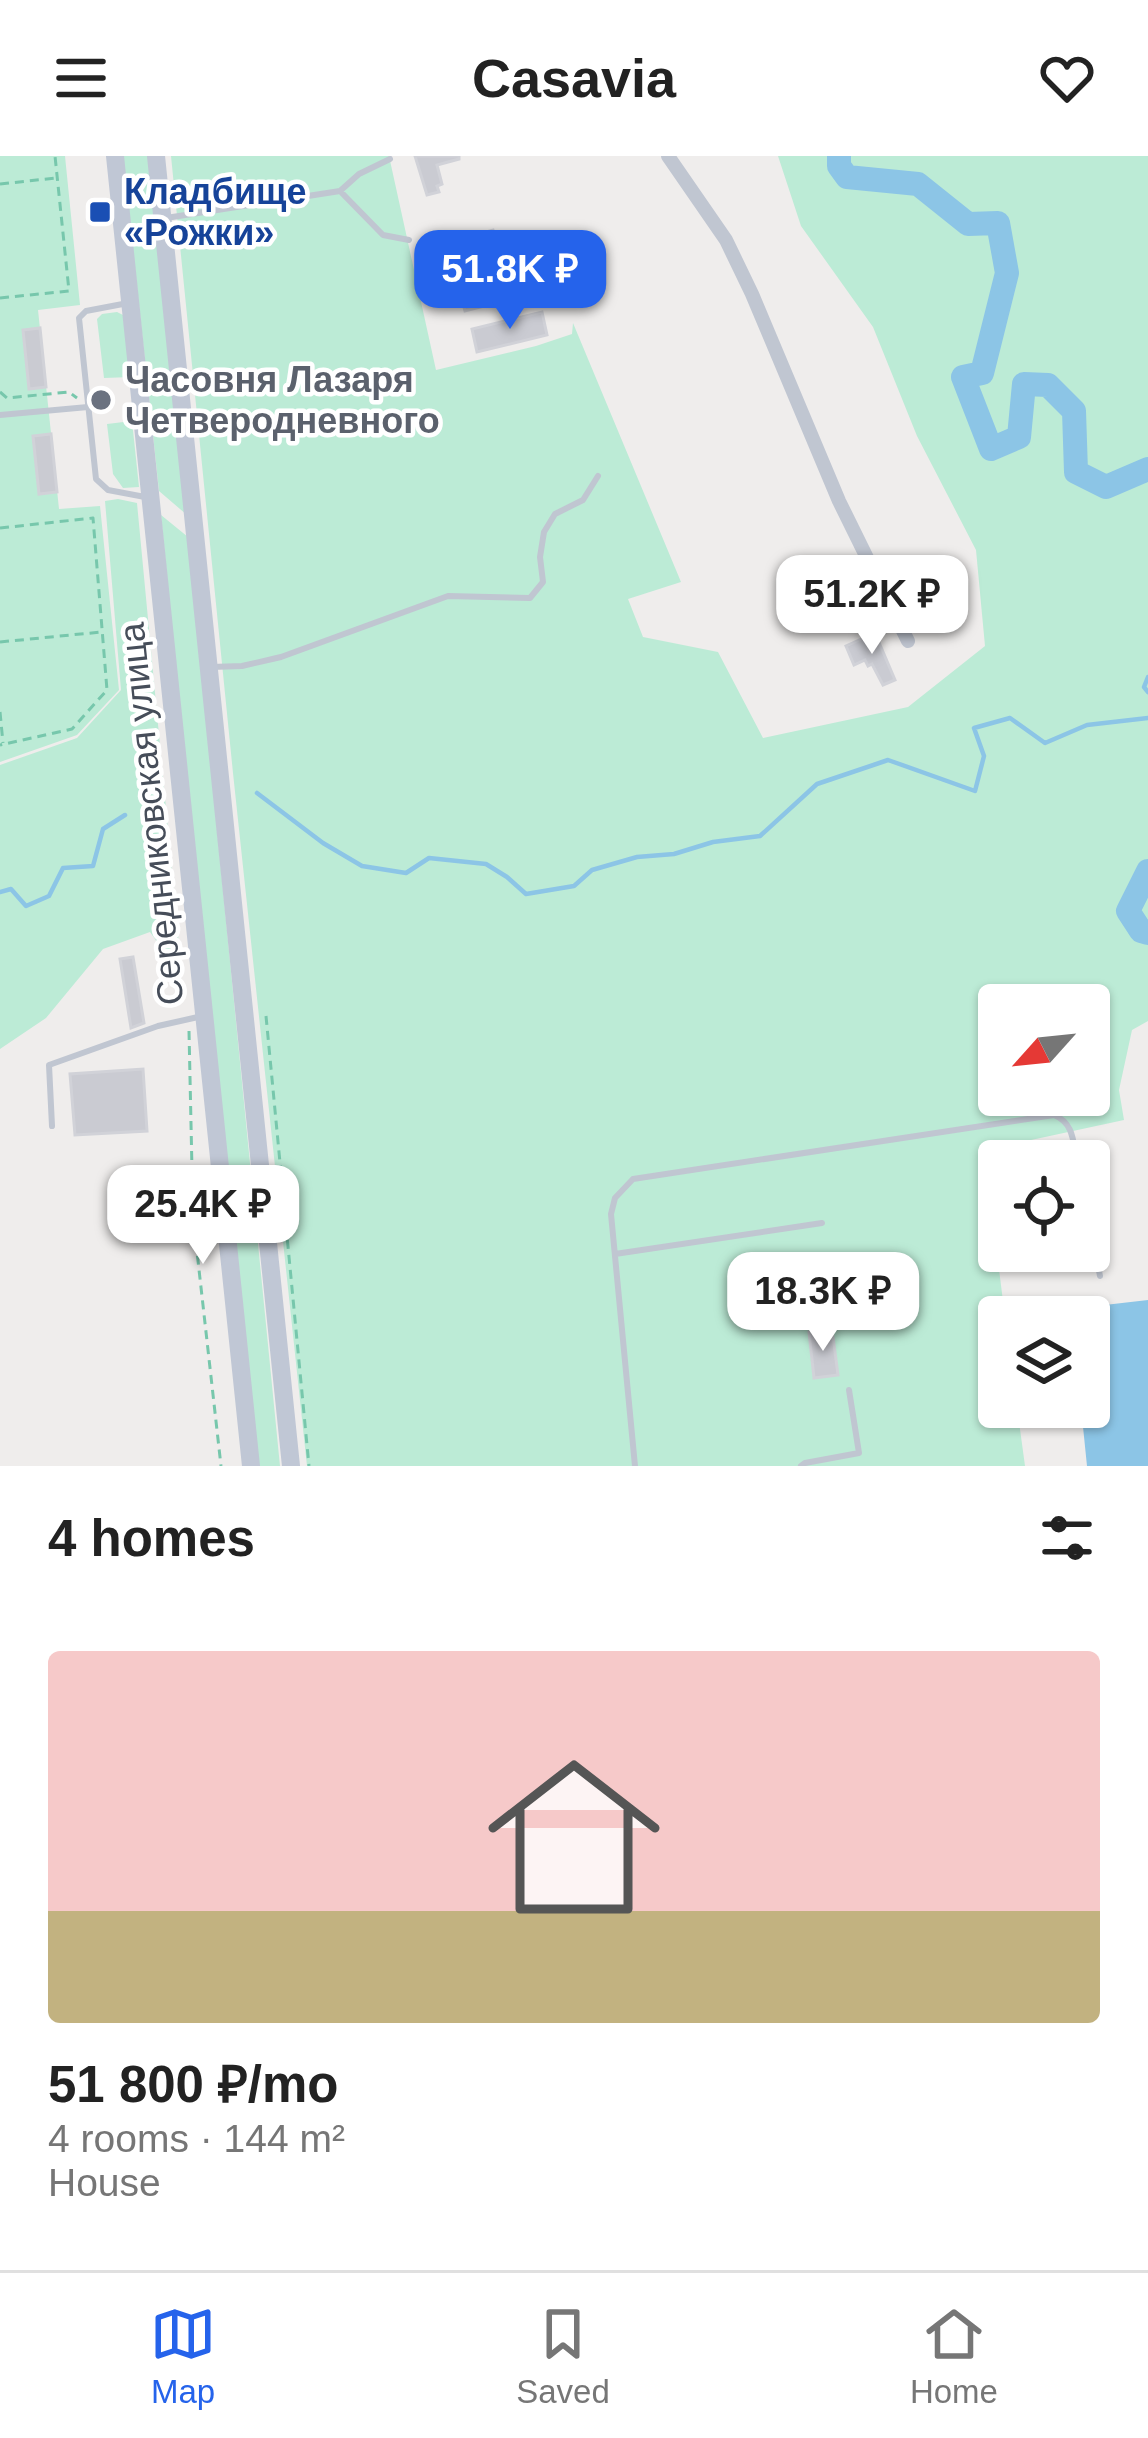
<!DOCTYPE html>
<html lang="en">
<head>
<meta charset="utf-8">
<style>
	:root { --surface:#fff; --page:#f2f2f2; --text:#222; --muted:#767676; --line:#e0e0e0; --accent:#2563eb }
	body { margin:0; font-family:Arial,sans-serif; background:var(--page); color:var(--text); height:100vh; display:flex; flex-direction:column; font-size:45px; white-space:nowrap }
	* { box-sizing:border-box; margin:0 }
	p { font-size:39px; color:var(--muted) }
	.icon { flex:none; width:66px; height:66px; fill:none; stroke:currentColor; stroke-width:2; stroke-linecap:round; stroke-linejoin:round }
	.map { position:relative; height:1310px; overflow:hidden }
	.drawer { display:flex; flex-direction:column; background:var(--surface); flex:1 }
	.drawer>* { flex:none }
	.needle { width:78px; rotate:243deg }
	.fabs { position:absolute; left:978px; top:828px; display:grid; gap:24px }
	.fabs a { display:grid; place-items:center; width:132px; height:132px; border-radius:12px; background:var(--surface); box-shadow:0 3px 9px #0004; font-size:60px }
	.price { position:absolute; translate:-50% -102px; padding:0 27px; border-radius:24px; background:#fff; color:#222; font-size:39px; line-height:78px; filter:drop-shadow(0 3px 6px #0008) }
	.price::after { content:''; position:absolute; left:50%; top:72px; width:36px; height:27px; margin-left:-18px; background:inherit; clip-path:polygon(0 0,100% 0,50% 100%) }
	.price.current { background:var(--accent); color:#fff }
	ul { padding:0; list-style:none }
	li { display:grid; align-content:center; gap:24px; height:636px; padding:0 48px }
	li span { display:grid; place-items:center; height:372px; border-radius:12px; color:#555 }
	li>.icon { margin-inline-start:auto }
	span .icon { width:216px; height:216px; fill:#fffc; stroke-width:1 }
	li b { font-size:51px }
	h2 { display:flex; justify-content:space-between; align-items:center; height:144px; padding:0 48px; font-size:51px }
	header { display:flex; justify-content:space-between; align-items:center; height:156px; padding:0 48px; background:var(--surface); font-size:54px; font-weight:700 }
	.tabs { display:flex; justify-content:space-around; align-items:center; height:168px; border-top:3px solid var(--line); background:var(--surface); font-size:33px; color:var(--muted) }
	.tabs a { display:grid; justify-items:center; gap:6px }
	.tabs .current { color:var(--accent) }
	.map>svg:first-child { display:block }
</style>
</head>
<body>
<header><svg class="icon" aria-label="menu" viewBox="0 0 24 24"><path d="M4 6h16M4 12h16M4 18h16"/></svg>Casavia<svg class="icon" aria-label="heart" viewBox="0 0 24 24"><path d="M12 20l-8-8c-3-5 5-10 8-4 3-6 11-1 8 4z"/></svg></header>
<div class="map">
<svg width="1148" height="1310" viewBox="0 0 1148 1310">
	<rect width="100%" height="100%" fill="#efedec"/>
	<path fill="#bcebd6" fill-rule="evenodd" d="M0,0H65L80,149L38,154L59,353L100,350L119,534L77,579L0,606Z
		M123,0H149L187,359L159,335Z
		M171,0H389L436,214L536,190L572,178L573,167L681,426L628,443L643,481L718,496L763,582L908,551L985,490L976,394L917,280L873,171L801,70L778,0H1148V865L1132,874L1119,934L1124,964L984,994L1005,1161H999V1251H1017L1025,1310H307L233,617ZM999,849H1089V939H999Z
		M117,156L123,159L131,221L104,222L97,163L102,158Z
		M132,265L139,331L123,332L113,318L107,268Z
		M118,343L137,347L182,821L150,776L103,793L46,862L0,893V609L77,582L121,534L105,345Z
		M161,359L188,381L280,1310H255Z"/>
	<path fill="#8cc5e6" d="M1148,1144V1310H1087L1081,1251H1089V1161H1071L1070,1153Z"/>
	<g fill="none" stroke-linecap="round" stroke-linejoin="round">
		<path stroke="#8cc5e6" stroke-width="4.5" d="M1148,521L1144,531L1148,536
			M257,637L323,687L362,710L406,717L429,702L486,708L507,721L526,738L574,730L592,714L637,701L674,698L713,686L760,680L817,628L888,604L975,635L984,600L974,572L1010,562L1045,587L1087,569L1148,562
			M0,736L11,733L26,750L49,740L63,712L93,710L103,673L125,659"/>
		<path stroke="#8cc5e6" stroke-width="24" d="M839,0V10L847,21L918,28L968,68L998,67L1007,117L982,217L963,221L991,293L1019,281L1024,228L1048,229L1074,255L1076,316L1106,331L1148,313
			M1148,715L1128,755L1141,775L1148,777"/>
	</g>
	<path fill="#cacbd2" stroke="#d1d2d8" stroke-width="3" d="M415,0H459V3L437,9L442,28L437,30L439,36L427,39Z
		M493,74L512,143L465,155L446,87Z
		M542,156L547,179L477,196L472,173Z
		M40,172L46,231L29,233L23,174Z
		M51,278L57,336L39,338L33,280Z
		M875,477L895,524L883,529L872,508L868,510L865,504L854,509L846,490Z
		M133,801L144,867L131,872L120,803Z
		M143,913L147,975L75,979L70,918Z
		M832,1173L838,1219L814,1222L809,1176Z"/>
	<g fill="none" stroke-linecap="round" stroke-linejoin="round">
		<path stroke="#77c7ac" stroke-width="3" stroke-dasharray="9 6" stroke-linecap="butt" d="M0,28L56,22
			M0,142L69,135L55,0
			M0,236L7,242L69,236L77,242
			M0,372L93,362L107,534L72,573L0,589
			M0,486L101,476
			M0,556L3,587
			M266,860L309,1310
			M189,875L193,1060L221,1310"/>
		<path stroke="#c0c6d1" stroke-width="6" d="M340,35L359,18L390,3
			M166,62L340,35L383,79L409,84
			M128,147L86,155L79,162L96,323L108,334L145,341
			M0,259L88,251
			M211,511L242,510L281,501L448,440L530,442L543,426L540,401L544,376L555,358L583,344L598,320
			M52,970L49,909L158,870L198,861
			M1089,1063L1100,1120
			M615,1098L822,1067
			M635,1310L611,1058L615,1042L633,1023L1054,959C1074,967 1073,986 1077,1005
			M801,1310L805,1307L859,1297L849,1234"/>
		<path stroke="#c0c6d1" stroke-width="14" d="M668,0L726,84L752,138L839,345L908,485"/>
		<path stroke="#c0c7d5" stroke-width="18" d="M115,0L251,1310
			M156,0L291,1310"/>
	</g>
	<rect fill="#1a4fb4" stroke="#fff" stroke-width="4.5" x="88" y="44" width="24" height="24" rx="6"/>
	<circle fill="#6b7280" stroke="#fff" stroke-width="4.5" cx="101" cy="244" r="12"/>
	<g text-anchor="middle" dominant-baseline="central" stroke-width="9" stroke-linejoin="round" paint-order="stroke">
		<g font-size="36" font-weight="bold" fill="#164399" stroke="#fff" text-anchor="start">
			<text x="124" y="35">Кладбище<tspan x="124" dy="41">«Рожки»</tspan></text>
		</g>
		<g font-size="36" font-weight="bold" fill="#5b616d" stroke="#fff" text-anchor="start">
			<text x="125" y="223">Часовня Лазаря<tspan x="125" dy="41">Четверодневного</tspan></text>
		</g>
		<g font-size="36" fill="#464d59" stroke="#fff">
			<text transform="translate(151 658) rotate(-96)">Середниковская улица</text>
		</g>
	</g>
</svg>
<div class="fabs">
<a><svg class="needle" viewBox="-14 -14 28 28"><path d="M0-13l5 13h-10z" fill="#e53935"/><path d="M0 13l5-13h-10z" fill="#767676"/></svg></a>
<a><svg class="icon" aria-label="locate" viewBox="0 0 24 24"><circle cx="12" cy="12" r="6"/><path d="M12 2v4M12 18v4M2 12h4M18 12h4"/></svg></a>
<a><svg class="icon" aria-label="layers" viewBox="0 0 24 24"><path d="M12 4l9 5-9 5-9-5zM3 14l9 5 9-5"/></svg></a>
</div>
<b class="price current" style="left:510px;top:176px">51.8K ₽</b>
<b class="price" style="left:872px;top:501px">51.2K ₽</b>
<b class="price" style="left:203px;top:1111px">25.4K ₽</b>
<b class="price" style="left:823px;top:1198px">18.3K ₽</b>
</div>
<section class="drawer">
<h2>4 homes<svg class="icon" aria-label="filters" viewBox="0 0 24 24"><path d="M4 7h16M4 17h16"/><circle cx="9" cy="7" r="2"/><circle cx="15" cy="17" r="2"/></svg></h2>
<ul>
<li><span style="background:linear-gradient(#f6c9c9 70%,#c2b280 0)"><svg class="icon" aria-label="home" viewBox="0 0 24 24"><path d="M3 11l9-7 9 7M6 9v11h12V9"/></svg></span><div><b>51 800 ₽/mo</b><p>4 rooms · 144 m²</p><p>House</p></div></li>
</ul>
</section>
<nav class="tabs">
<a class="current"><svg class="icon" aria-label="map" viewBox="0 0 24 24"><path d="M3 6l6-2 6 2 6-2v14l-6 2-6-2-6 2zM9 4v14M15 6v14"/></svg>Map</a>
<a><svg class="icon" aria-label="saved" viewBox="0 0 24 24"><path d="M7 4h10v16l-5-4-5 4z"/></svg>Saved</a>
<a><svg class="icon" aria-label="home" viewBox="0 0 24 24"><path d="M3 11l9-7 9 7M6 9v11h12V9"/></svg>Home</a>
</nav>
</body>
</html>
